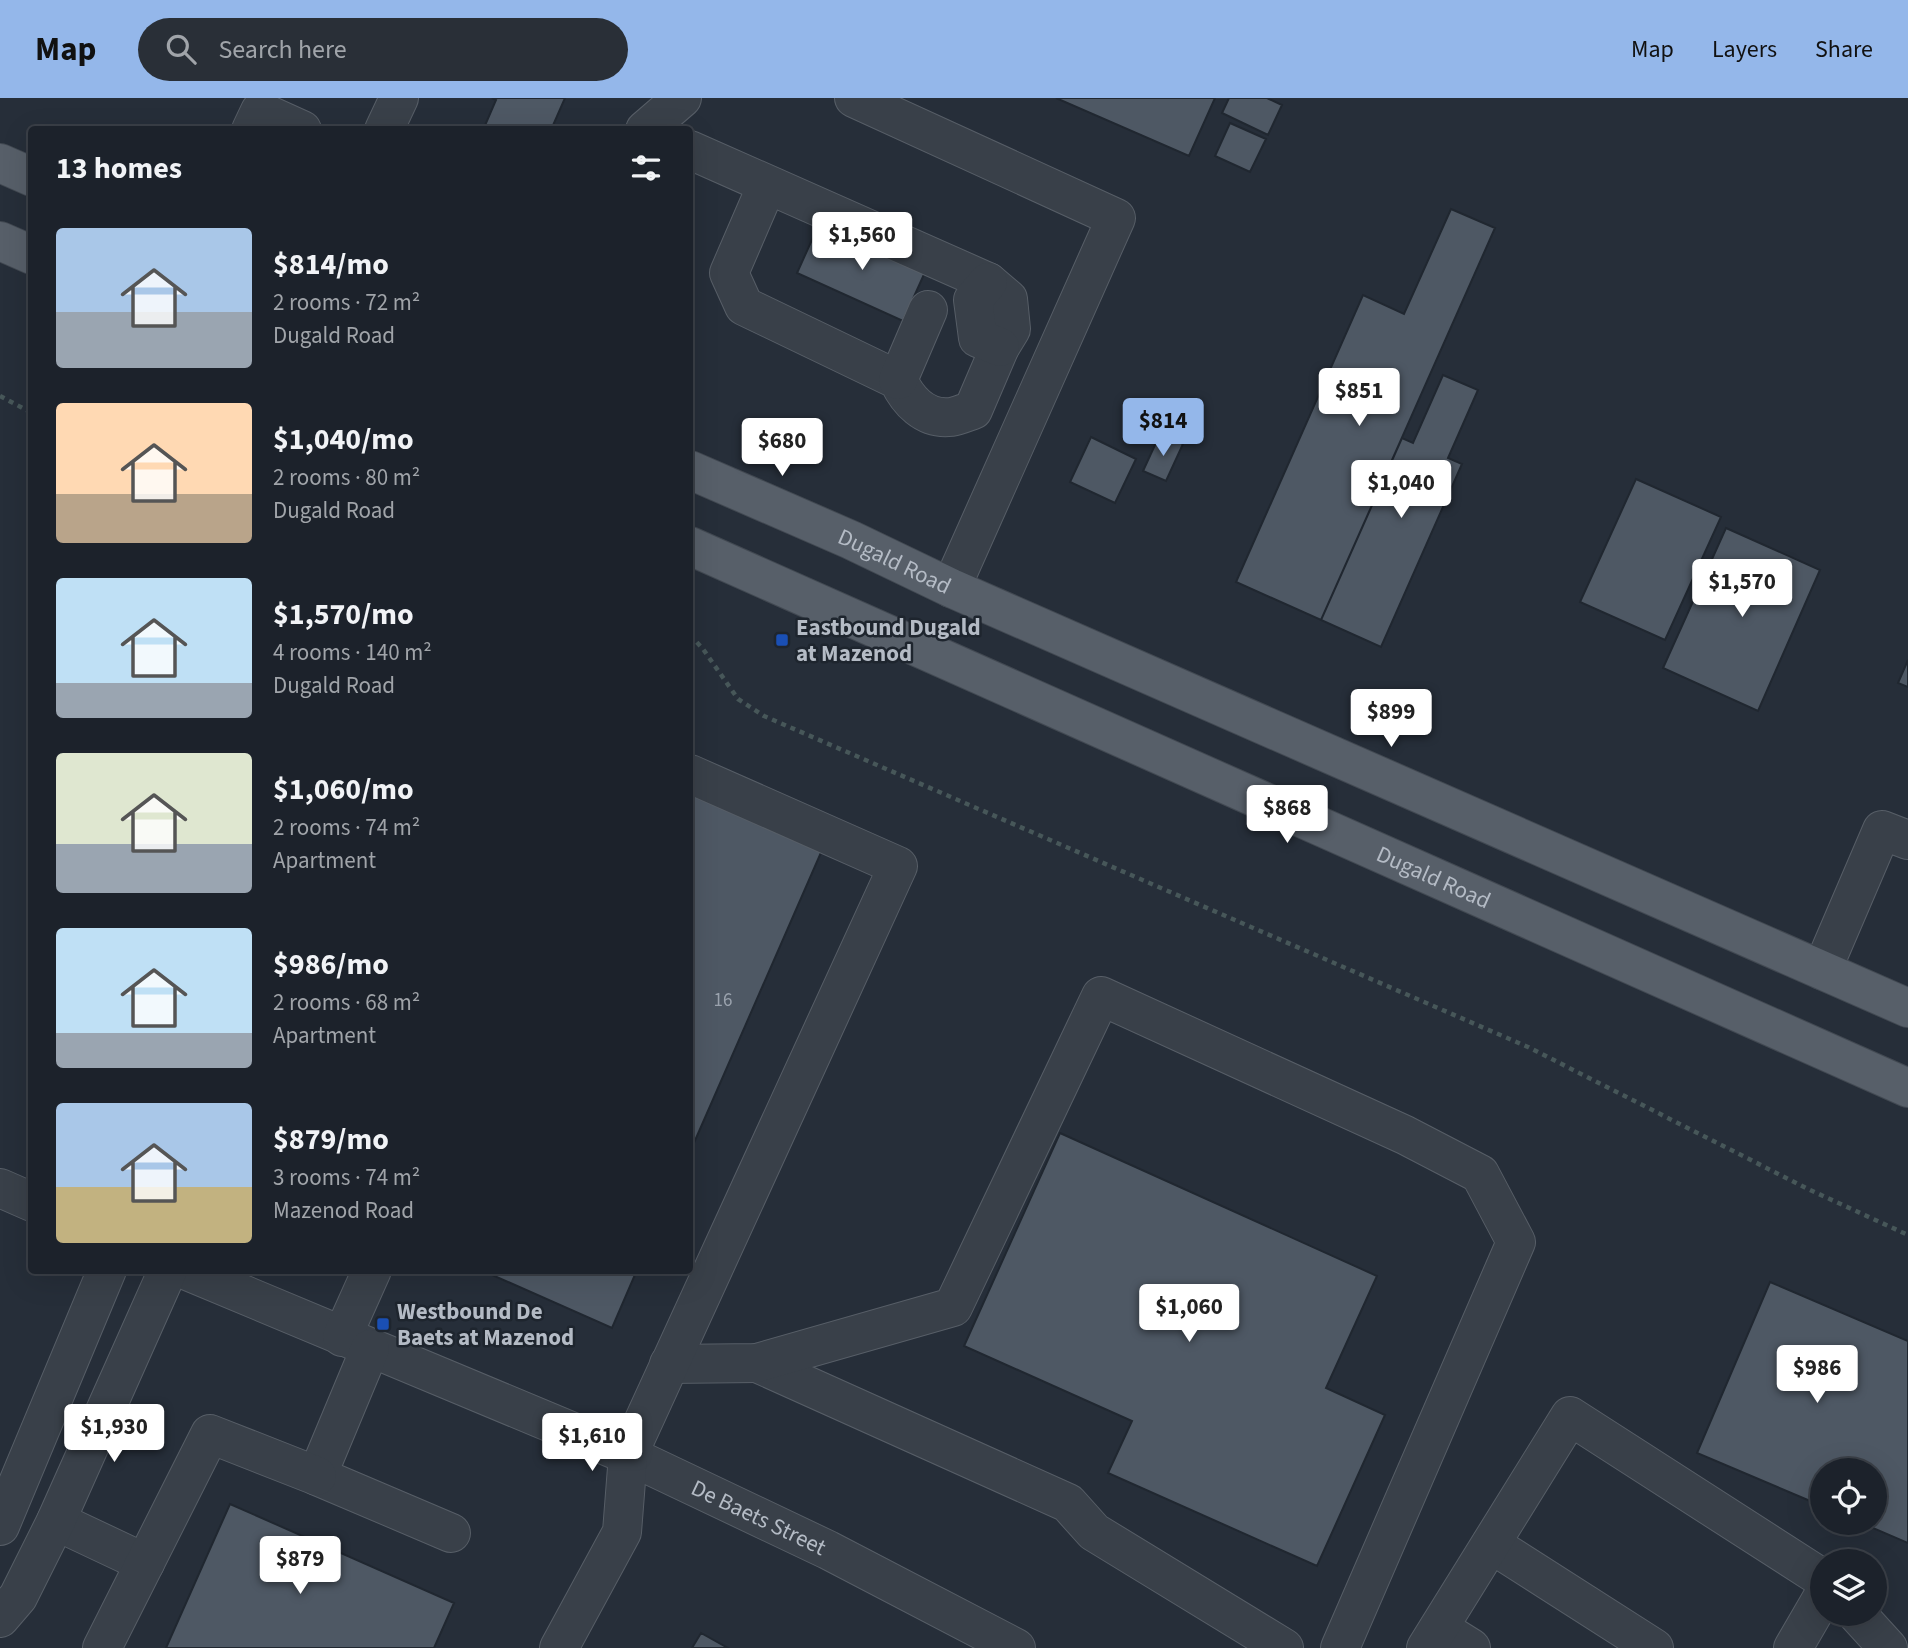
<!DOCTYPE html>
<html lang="en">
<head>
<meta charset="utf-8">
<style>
	:root { --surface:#1c222b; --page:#292f37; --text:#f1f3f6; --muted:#a0a4a9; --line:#3a3f47; --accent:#94b7ea }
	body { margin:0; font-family:"Source Sans 3",sans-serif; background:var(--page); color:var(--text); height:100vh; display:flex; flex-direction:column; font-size:26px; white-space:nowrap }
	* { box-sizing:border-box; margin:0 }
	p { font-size:23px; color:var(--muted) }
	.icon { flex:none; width:38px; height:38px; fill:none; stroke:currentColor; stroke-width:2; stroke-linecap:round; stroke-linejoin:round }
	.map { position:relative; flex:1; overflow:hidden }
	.details { position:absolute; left:28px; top:28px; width:665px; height:1148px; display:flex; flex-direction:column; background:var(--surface); border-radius:7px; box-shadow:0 7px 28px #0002,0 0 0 2px var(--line) }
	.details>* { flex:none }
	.buttons { position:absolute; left:1810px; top:1360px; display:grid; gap:14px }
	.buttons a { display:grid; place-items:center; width:77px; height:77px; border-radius:50%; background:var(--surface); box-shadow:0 7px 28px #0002,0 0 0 2px var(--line); font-size:35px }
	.price { position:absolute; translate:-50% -60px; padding:0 16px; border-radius:7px; background:#fff; color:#222; font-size:23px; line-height:46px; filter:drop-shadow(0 2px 4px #0008) }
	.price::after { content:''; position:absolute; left:50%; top:42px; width:21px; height:16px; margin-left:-10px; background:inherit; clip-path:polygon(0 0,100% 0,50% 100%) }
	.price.selected { background:var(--accent); color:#111 }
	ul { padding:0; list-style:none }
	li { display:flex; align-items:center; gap:21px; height:175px; padding:0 28px }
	li span { display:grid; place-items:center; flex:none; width:196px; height:140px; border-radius:7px; color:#555 }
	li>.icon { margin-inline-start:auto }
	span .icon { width:84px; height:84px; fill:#fffc; stroke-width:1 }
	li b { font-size:30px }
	h2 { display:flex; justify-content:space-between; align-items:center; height:84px; padding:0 28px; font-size:30px }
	header { display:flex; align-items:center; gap:42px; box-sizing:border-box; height:98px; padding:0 35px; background:var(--accent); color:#111 }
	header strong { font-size:33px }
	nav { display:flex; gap:38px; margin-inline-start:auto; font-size:24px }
	.search { width:490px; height:63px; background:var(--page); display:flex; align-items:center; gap:18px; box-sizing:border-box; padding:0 24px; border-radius:38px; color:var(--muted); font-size:26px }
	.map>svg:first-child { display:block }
</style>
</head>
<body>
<header>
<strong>Map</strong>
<div class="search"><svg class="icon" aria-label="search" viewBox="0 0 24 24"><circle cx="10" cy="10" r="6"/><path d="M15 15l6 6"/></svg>Search here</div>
<nav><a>Map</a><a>Layers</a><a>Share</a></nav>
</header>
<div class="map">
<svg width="1908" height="1550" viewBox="0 0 1908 1550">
	<rect width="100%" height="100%" fill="#262e39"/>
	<path fill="#4e5864" stroke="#202730" stroke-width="2" d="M492,0H565L551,32H483L496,2Z
		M1056,0H1215L1189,58Z
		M1229,0H1267L1282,7L1268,37L1222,15Z
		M1230,25L1266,41L1250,74L1215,58Z
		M1451,111L1495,130L1321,522L1236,484L1363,197L1404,216Z
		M820,124L926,172L903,223L797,175Z
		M1443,277L1478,292L1448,360L1462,366L1381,549L1321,522L1402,340L1413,345Z
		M1160,336L1183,346L1166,383L1143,373Z
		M1091,339L1136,361L1115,405L1070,384Z
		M1636,381L1721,419L1665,542L1580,504Z
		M1726,430L1820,472L1758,613L1663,570Z
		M1908,562V589L1898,585Z
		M690,691L823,750L690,1054Z
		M1060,1035L1377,1178L1326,1290L1385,1317L1317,1468L1108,1375L1132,1323L964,1248Z
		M481,1172H637L612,1230Z
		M1770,1184L1908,1243V1445L1859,1424H1874V1372H1822V1408L1697,1355Z
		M230,1406L454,1505L434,1550H166Z
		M701,1535L728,1550H692Z"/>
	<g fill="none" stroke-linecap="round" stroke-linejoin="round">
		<g stroke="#575e67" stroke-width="40">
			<g id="minor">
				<path d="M854,0L1116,120L951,490"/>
				<path d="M251,32L260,13L302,32"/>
				<path d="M384,32L399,0"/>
				<path d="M645,32L682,0"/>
				<path d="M690,52L988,184L1008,201L1011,231L1000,249L973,312C967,314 958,318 951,319C925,322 908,303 898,282L744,208L729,175L767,87"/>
				<path d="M988,184L973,202L978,240L1000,249"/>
				<path d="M898,282L928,212"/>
				<path d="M1822,872L1882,732L1908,742"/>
				<path d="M0,1090L32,1104"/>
				<path id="s1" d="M185,1172L628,1357L828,1452L1016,1550"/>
				<path d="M342,1239L372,1172"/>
				<path d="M370,1251L317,1378L451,1435"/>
				<path d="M757,1265L1068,1405L1094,1434L1284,1550"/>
				<path d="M669,1266L757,1265L953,1209L1101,898L1405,1037L1480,1076L1516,1144L1340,1550"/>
				<path d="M56,1423L145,1465"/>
				<path d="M0,1428L107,1172"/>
				<path d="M1491,1446L1654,1550"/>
				<path d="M1857,1516L1888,1550"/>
				<path d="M0,1520L18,1499L56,1423L168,1172"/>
				<path d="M1439,1530L1471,1550"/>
				<path d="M102,1550L210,1336L317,1378"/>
				<path d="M559,1550L622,1434L628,1357L898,768L690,676"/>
				<path d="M1426,1550L1570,1318L1822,1480"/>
				<path d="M1793,1550L1822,1500"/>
			</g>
		</g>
		<g stroke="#424952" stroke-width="40">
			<g id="major">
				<path d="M0,65L32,79"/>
				<path d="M0,143L32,157"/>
				<path id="s2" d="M690,372L851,442L951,490L1908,910"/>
				<path id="s3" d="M690,448L1908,990"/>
			</g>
		</g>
		<path stroke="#475759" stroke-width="4.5" stroke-dasharray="5 5" stroke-linecap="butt" d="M0,298L32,315
			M690,537L703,551L738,601L764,618L1528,949L1808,1091L1908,1137"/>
		<use href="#minor" stroke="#394049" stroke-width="38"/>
		<use href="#major" stroke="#575f69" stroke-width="38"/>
	</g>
	<g fill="#1a4fb4" stroke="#1e252e" stroke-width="2.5">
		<rect x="775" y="535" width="14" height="14" rx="3.5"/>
		<rect x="376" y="1219" width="14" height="14" rx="3.5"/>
	</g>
	<g text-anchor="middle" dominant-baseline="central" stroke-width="5" stroke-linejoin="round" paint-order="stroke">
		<g font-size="19" fill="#9aa2ad">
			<text x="723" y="902">16</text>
		</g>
		<g font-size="23" fill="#b4bbc5" stroke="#1e252e">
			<text stroke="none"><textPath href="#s2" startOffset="224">Dugald Road</textPath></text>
			<text stroke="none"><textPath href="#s3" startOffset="814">Dugald Road</textPath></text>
			<text stroke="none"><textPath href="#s1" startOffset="625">De Baets Street</textPath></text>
		</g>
		<g font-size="23" font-weight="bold" fill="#b4bbc5" stroke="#1e252e" text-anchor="start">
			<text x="796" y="529">Eastbound Dugald<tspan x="796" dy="26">at Mazenod</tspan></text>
			<text x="397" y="1213">Westbound De<tspan x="397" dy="26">Baets at Mazenod</tspan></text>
		</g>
	</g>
</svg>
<div class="buttons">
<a><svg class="icon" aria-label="locate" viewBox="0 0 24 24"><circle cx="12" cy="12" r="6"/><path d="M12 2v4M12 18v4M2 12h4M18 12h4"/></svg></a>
<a><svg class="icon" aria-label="layers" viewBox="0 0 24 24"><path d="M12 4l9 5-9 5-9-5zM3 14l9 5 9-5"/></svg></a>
</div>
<b class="price" style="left:862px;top:174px">$1,560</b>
<b class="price" style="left:1359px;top:330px">$851</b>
<b class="price selected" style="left:1163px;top:360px">$814</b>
<b class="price" style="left:782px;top:380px">$680</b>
<b class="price" style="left:1401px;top:422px">$1,040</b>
<b class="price" style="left:1742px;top:521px">$1,570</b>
<b class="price" style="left:1391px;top:651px">$899</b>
<b class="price" style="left:1287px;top:747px">$868</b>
<b class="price" style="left:1189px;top:1246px">$1,060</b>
<b class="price" style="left:1817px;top:1307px">$986</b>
<b class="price" style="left:114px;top:1366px">$1,930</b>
<b class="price" style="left:592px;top:1375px">$1,610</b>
<b class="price" style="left:300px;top:1498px">$879</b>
<section class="details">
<h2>13 homes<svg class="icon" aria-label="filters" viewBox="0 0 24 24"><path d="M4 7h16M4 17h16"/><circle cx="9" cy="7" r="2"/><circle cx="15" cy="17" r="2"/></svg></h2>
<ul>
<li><span style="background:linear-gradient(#a9c7e8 60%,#9aa5b1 0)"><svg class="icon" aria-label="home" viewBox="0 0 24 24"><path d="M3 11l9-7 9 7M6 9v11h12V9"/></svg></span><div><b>$814/mo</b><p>2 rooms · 72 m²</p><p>Dugald Road</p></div></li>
<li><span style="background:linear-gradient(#ffd9b3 65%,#b9a48a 0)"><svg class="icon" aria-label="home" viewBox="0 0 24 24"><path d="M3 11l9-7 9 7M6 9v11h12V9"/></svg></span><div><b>$1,040/mo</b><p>2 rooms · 80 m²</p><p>Dugald Road</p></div></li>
<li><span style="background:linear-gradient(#bfe0f5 75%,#9aa5b1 0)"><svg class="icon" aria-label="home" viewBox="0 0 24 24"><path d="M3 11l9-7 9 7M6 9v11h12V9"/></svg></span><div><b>$1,570/mo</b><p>4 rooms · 140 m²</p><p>Dugald Road</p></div></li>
<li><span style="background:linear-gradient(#dfe7d0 65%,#9aa5b1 0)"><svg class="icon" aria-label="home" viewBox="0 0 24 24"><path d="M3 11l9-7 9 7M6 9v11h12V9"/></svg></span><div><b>$1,060/mo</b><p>2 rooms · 74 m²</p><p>Apartment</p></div></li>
<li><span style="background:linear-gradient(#bfe0f5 75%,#9aa5b1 0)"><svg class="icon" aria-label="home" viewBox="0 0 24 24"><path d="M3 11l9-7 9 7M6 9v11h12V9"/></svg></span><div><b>$986/mo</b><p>2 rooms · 68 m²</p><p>Apartment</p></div></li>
<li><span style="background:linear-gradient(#a9c7e8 60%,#c2b280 0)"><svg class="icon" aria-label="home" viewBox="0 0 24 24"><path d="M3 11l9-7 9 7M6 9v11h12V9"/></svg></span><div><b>$879/mo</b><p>3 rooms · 74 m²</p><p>Mazenod Road</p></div></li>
</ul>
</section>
</div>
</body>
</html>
